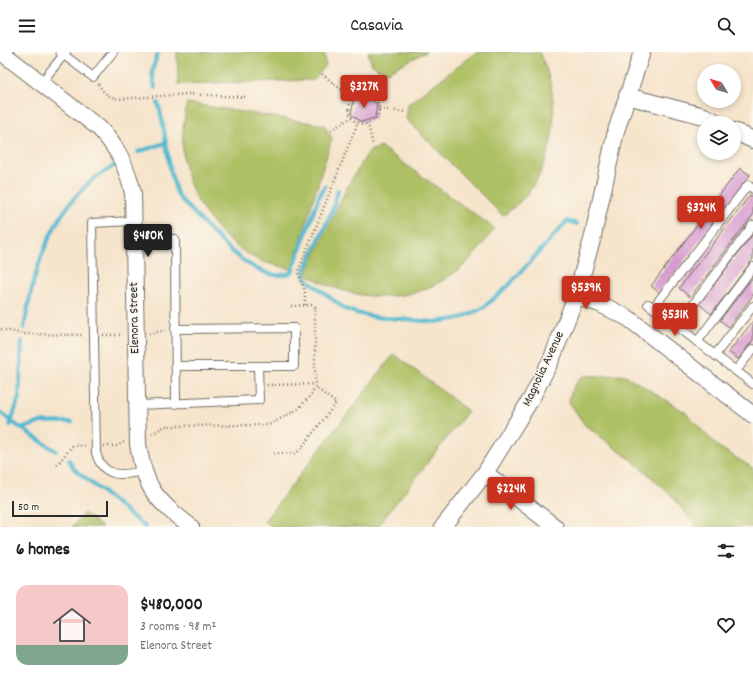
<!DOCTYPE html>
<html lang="en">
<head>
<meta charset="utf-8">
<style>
	:root { --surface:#fff; --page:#f2f2f2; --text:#202124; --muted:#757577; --accent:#c8321e }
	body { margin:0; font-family:Dekko,sans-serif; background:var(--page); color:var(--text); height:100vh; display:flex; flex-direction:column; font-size:15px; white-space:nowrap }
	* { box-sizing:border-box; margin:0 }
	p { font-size:13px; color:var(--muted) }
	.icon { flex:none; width:22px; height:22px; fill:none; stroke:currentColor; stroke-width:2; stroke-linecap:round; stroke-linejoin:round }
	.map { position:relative; height:475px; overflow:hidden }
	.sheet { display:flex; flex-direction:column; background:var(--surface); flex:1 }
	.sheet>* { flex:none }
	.needle { width:26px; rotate:308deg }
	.tools { position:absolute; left:697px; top:12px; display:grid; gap:8px }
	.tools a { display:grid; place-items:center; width:44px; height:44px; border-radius:50%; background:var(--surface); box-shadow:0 2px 6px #0003; font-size:20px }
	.scale { position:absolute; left:12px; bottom:10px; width:96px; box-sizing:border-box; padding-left:4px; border:2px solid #2b2b2b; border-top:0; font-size:11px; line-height:14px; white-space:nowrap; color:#2b2b2b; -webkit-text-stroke:3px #fbf7ec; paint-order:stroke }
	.price { position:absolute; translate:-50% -34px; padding:0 9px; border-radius:4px; background:var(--accent); color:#fff; font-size:13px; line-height:26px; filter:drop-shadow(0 1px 2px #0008) }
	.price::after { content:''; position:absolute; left:50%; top:24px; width:12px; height:9px; margin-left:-6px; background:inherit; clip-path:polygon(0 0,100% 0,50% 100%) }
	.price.current { background:#222; color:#fff }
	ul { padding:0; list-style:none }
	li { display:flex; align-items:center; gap:12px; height:100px; padding:0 16px }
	li span { display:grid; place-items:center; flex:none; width:112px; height:80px; border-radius:12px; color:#555 }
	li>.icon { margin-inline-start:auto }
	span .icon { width:48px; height:48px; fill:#fffc; stroke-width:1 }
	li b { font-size:17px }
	h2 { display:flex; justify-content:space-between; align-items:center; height:48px; padding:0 16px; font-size:17px }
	header { display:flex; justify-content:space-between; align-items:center; height:52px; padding:0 16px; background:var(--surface); font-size:18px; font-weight:600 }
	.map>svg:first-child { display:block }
</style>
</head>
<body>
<header><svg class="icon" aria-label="menu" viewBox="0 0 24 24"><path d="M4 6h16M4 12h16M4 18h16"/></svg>Casavia<svg class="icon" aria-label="search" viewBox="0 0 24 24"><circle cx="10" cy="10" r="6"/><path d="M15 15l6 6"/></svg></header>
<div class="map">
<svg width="753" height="475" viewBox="0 0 753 475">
	<rect width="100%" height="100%" fill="#fbf7ec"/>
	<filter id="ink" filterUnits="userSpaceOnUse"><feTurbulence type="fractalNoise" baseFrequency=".025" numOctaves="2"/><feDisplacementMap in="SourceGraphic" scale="8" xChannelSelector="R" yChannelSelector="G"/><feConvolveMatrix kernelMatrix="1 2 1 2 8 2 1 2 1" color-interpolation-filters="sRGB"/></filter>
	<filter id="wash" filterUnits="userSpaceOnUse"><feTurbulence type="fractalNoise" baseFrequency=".012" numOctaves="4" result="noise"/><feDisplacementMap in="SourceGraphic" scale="16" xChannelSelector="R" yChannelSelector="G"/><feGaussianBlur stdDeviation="0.9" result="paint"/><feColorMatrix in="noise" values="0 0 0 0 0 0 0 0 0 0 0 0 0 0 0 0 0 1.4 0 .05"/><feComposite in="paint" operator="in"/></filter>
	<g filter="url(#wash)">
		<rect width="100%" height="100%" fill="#f6e4cb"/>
		<path fill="#adc063" stroke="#6c7647" d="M177,0H324L326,13L314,28L178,32Z
			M368,0H426L387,20L372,13Z
			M477,0H539C560,41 558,90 535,131C528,144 515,154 503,164L406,67L408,52Z
			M187,51L324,73L332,86L292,217C278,214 263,211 251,204C215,183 187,144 183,102C181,85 184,68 187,51Z
			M381,95L494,176C452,247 376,264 306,222L346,137L369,99Z
			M394,302L468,359L377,475H272L264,469Z
			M625,323L685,360L717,394L753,416V475H697L672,444L639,414L585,373L569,350C570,338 574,332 583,324Z
			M84,461L102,475H72Z"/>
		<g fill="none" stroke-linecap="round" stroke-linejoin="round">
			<path stroke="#52b9d0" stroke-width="4" d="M155,36L152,20L158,0
				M158,51C166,77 166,103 173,129C175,133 175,139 178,143C182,150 189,156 194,161C213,182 261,237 292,220L320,142L325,134
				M138,100L165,91
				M338,138L333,157L304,220L305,226L345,257L356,261L376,265L436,270L461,266L483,256L509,233L567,169L577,172
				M24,276C33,222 47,169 89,131C96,124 105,119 114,114
				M0,360L12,370L56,399
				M10,373L19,346L22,289
				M24,376L41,370H72
				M69,408L74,417L145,475"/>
		</g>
		<g id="blocks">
			<path fill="#d79bcf" d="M367,43L377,52L375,66L361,70L351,62L354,48Z
				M740,116L750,123L660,241L651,234Z
				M750,143L753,145V163L690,245L679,236Z
				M753,182V207L711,262L699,252Z
				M753,225V243L729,275L720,268Z
				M753,269V288L738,307L729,300Z"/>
		</g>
	</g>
	<g filter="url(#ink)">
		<use href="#blocks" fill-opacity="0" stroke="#726c63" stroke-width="1"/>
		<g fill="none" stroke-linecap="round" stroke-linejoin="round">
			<g stroke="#726c63" stroke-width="10">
				<path id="lane" d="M60,0L93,25L113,0
					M41,31L66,0
					M133,169L92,171L96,401C103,426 122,424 142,419
					M133,188L175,187L176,352
					M648,252L753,332
					M653,256L748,133L753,137
					M677,274L753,173
					M175,277L294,276V314H175
					M697,290L753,215
					M715,303L753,254
					M736,319L753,297
					M137,353L259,348L258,314"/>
			</g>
			<g stroke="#726c63" stroke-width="18">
				<path id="street" d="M1,0L99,76C118,96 127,115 133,141L138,392C145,437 155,447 191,475
					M627,44L704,64L718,71
					M734,79L753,88
					M576,244L600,252L628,266L753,363
					M485,421L555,475
					M443,475L485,421L531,347L552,306L576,244L592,188L616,79L642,0"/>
			</g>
			<path stroke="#726c63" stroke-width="2.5" stroke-dasharray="1 3" stroke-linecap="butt" d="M322,22L353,47
				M98,32C104,41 108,45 119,47L188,42L245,45
				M349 57a15 15 0 1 1 30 0a15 15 0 1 1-30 0Z
				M369,43L379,20
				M379,57L405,60
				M368,71L373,94
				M331,78L352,65
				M305,253V239L298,220L358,70
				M1,277L23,282L84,283
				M149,282L165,278
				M103,283H122
				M267,333L315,332
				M152,382L165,374L269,373L298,357L310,344L315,335V255L312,253L290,254
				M104,394H117L124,390
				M274,402C283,399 291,404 299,399L336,351L315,335
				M57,413L72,394L87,393"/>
			<use href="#lane" stroke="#fff" stroke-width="8"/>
			<use href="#street" stroke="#fff" stroke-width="16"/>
		</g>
	</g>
	<g text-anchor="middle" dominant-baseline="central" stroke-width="3" stroke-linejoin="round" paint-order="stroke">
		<g font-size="13" fill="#2b2b2b" stroke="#fbf7ec">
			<text transform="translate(135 266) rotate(-91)">Elenora Street</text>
			<text transform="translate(544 317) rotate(-65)">Magnolia Avenue</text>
		</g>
	</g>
</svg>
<div class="tools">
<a><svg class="needle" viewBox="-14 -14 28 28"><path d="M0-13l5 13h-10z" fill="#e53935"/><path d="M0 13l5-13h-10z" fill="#757577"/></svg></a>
<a><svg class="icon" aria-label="layers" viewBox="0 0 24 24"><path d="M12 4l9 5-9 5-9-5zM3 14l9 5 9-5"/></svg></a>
</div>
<div class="scale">50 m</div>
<b class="price" style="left:364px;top:57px">$327K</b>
<b class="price" style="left:701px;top:178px">$324K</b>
<b class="price current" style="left:148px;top:206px">$480K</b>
<b class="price" style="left:586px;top:258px">$539K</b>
<b class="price" style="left:675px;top:285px">$531K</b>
<b class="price" style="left:511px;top:459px">$224K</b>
</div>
<section class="sheet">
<h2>6 homes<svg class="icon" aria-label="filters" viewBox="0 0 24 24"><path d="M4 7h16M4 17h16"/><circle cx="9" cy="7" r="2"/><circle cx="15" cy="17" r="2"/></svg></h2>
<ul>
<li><span style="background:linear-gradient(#f6c9c9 75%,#7fa58c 0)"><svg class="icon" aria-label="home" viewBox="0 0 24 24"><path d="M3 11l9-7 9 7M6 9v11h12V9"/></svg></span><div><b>$480,000</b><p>3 rooms · 98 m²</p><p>Elenora Street</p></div><svg class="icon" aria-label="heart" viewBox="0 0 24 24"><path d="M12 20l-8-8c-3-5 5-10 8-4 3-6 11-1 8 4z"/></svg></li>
</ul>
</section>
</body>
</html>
